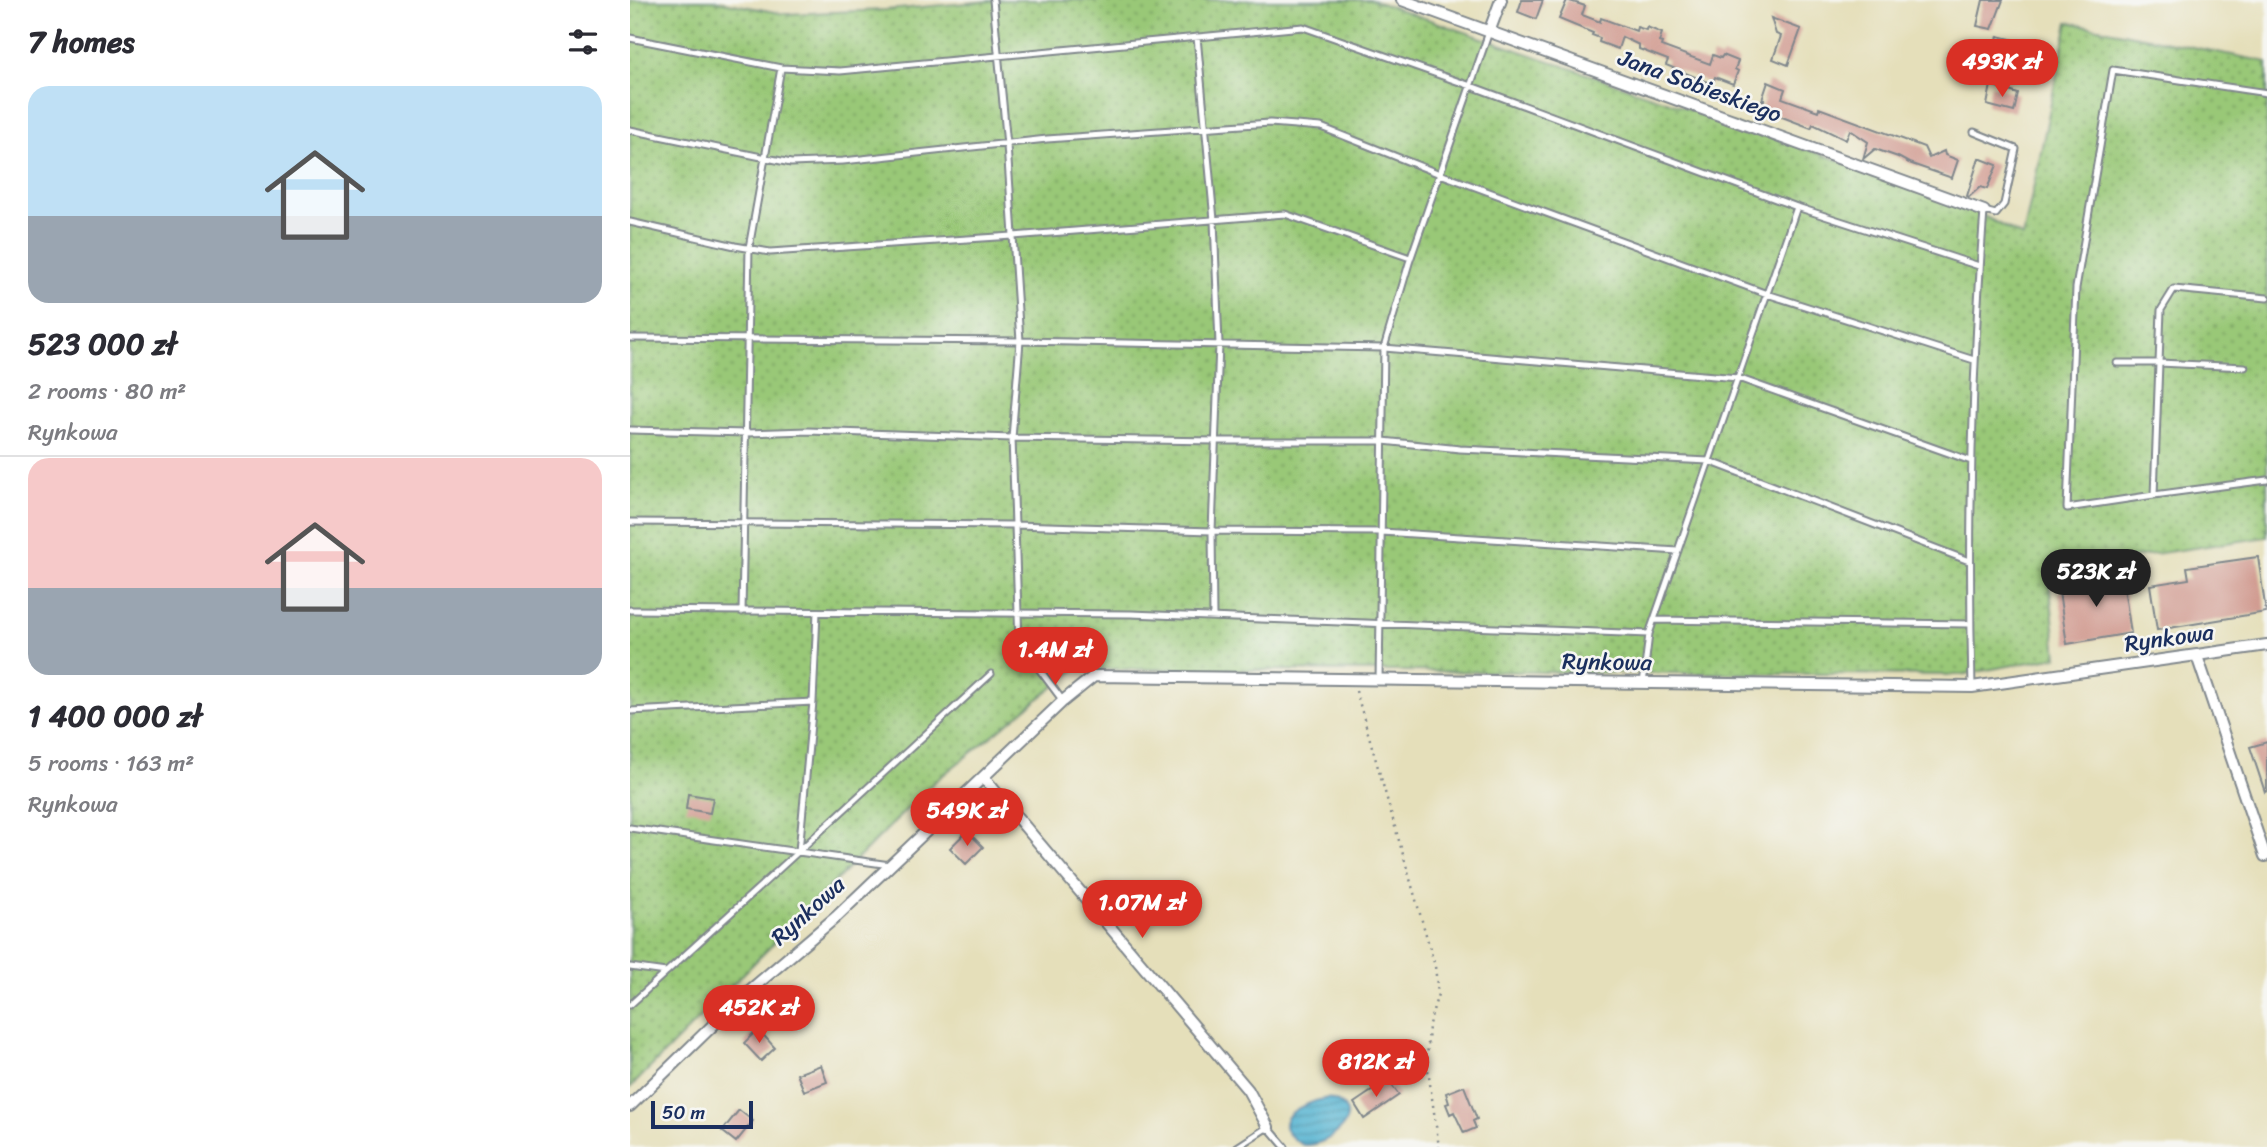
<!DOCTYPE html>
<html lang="en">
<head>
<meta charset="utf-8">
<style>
	:root { --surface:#fff; --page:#f7f7f7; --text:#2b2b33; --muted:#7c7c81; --line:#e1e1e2; --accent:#d93025 }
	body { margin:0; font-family:Sriracha,sans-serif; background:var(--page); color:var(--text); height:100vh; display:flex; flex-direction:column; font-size:26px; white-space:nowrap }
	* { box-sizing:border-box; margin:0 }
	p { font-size:23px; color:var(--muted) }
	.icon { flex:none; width:38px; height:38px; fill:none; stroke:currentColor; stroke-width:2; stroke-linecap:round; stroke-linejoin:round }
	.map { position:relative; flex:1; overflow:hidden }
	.panel { display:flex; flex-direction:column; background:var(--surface); width:630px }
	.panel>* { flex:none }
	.scale { position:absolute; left:21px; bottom:18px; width:102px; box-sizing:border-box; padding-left:7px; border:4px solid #1b2f5e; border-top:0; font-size:19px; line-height:24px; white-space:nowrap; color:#1b2f5e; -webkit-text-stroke:5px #f6f6f2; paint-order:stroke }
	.price { position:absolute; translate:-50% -60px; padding:0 16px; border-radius:24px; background:var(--accent); color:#fff; font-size:23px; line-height:46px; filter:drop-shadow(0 2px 4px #0008) }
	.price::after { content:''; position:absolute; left:50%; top:42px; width:21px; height:16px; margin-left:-10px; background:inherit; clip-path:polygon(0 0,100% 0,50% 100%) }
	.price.on { background:#222; color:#fff }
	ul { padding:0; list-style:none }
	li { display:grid; align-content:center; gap:14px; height:371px; padding:0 28px }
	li+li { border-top:2px solid var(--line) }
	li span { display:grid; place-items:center; height:217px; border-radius:21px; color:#555 }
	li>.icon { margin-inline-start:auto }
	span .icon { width:126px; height:126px; fill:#fffc; stroke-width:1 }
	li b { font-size:30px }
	h2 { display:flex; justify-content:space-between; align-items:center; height:84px; padding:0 28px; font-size:30px }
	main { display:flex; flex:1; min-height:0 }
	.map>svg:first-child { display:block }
</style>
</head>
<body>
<main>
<section class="panel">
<h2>7 homes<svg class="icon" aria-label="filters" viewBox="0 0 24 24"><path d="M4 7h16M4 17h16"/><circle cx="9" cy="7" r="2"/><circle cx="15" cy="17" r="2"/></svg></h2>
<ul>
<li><span style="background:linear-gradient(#bfe0f5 60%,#9aa5b1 0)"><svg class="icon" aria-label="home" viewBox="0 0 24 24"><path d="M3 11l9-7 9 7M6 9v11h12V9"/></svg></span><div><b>523 000 zł</b><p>2 rooms · 80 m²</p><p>Rynkowa</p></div></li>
<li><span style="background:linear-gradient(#f6c9c9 60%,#9aa5b1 0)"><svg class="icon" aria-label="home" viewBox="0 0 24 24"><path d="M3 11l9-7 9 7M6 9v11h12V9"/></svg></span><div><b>1 400 000 zł</b><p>5 rooms · 163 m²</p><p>Rynkowa</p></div></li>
</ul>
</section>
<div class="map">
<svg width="1637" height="1147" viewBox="0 0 1637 1147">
	<defs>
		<pattern id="grass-dots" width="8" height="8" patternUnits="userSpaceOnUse" patternTransform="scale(1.75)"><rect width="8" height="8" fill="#99c877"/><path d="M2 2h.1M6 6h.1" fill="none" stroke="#7ca365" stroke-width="1.8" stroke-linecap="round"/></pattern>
		<pattern id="water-rules" width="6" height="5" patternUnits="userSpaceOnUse" patternTransform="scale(1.75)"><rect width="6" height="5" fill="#53b3d1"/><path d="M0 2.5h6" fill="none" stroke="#4492ad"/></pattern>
	</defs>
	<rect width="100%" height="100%" fill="#f6f6f2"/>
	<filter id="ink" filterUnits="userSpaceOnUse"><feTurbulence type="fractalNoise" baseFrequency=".0143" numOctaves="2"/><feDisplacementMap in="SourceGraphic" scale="14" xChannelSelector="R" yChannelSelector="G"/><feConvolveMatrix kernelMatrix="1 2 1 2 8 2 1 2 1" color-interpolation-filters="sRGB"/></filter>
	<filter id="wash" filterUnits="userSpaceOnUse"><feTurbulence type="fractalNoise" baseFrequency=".00686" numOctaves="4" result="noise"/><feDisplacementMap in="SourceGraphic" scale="28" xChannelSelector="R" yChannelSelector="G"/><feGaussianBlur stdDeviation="1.57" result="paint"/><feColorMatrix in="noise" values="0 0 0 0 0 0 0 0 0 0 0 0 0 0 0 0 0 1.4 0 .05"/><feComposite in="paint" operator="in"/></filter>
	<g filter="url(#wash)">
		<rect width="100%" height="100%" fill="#e5dfba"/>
		<path fill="url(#grass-dots)" stroke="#5a7c6a" stroke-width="2" d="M0,0H83L155,14L256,10L371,0H742L1324,200L1393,237L1438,22L1637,62V537L1418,570L1427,657L1330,675L467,669L451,665L303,783L0,1088Z"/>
		<path fill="url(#water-rules)" stroke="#377198" stroke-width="2" d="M698,1098C742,1111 700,1147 673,1145C631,1121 672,1103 698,1098Z"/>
		<g id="blocks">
			<path fill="#d19c92" d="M892,0H913L906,19L888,12Z
				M937,0L955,6L952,15L970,22L971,18L1006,31L1007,27L1016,30L1017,27L1032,33L1029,42L1032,43L1031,46L1080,64L1083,55L1091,58L1093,55L1108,61L1105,69L1108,71L1103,84L1085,77L1082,84L1036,65L1038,60L1009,49V45L992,37L988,49L969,42L970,38L962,35L963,33L929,19Z
				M1353,0H1373L1362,29L1347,26Z
				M1141,18L1171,29L1158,65L1143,59L1151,36L1146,34Z
				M1368,36L1385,40L1382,54L1364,50Z
				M1138,82L1155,89L1152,98L1188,111L1189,108L1294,147L1299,158L1314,151L1315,155L1328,160L1322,178L1279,163L1268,157L1245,149L1233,159L1238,142L1220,130L1216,140L1183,124L1181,128L1131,109L1134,100H1132Z
				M1361,85L1388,94L1384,112L1357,105Z
				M1349,158L1367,165L1357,189L1350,187L1339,197L1337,196Z
				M1628,557L1636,612L1527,630L1520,585L1559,579L1557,567Z
				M1491,568L1501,633L1437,644L1429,592L1469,585L1467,571Z
				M1637,742V791L1635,792L1620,747Z
				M58,794L83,798L80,813L56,809Z
				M337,831L353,847L336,864L320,848Z
				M128,1029L145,1048L131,1061L114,1043Z
				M191,1065L197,1082L174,1091L167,1074Z
				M758,1080L769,1095L734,1119L724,1103Z
				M834,1086L847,1119L843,1121L846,1128L834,1133L824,1112L820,1114L816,1104L819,1103L816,1093Z
				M109,1110L123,1121L106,1142L92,1131Z"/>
		</g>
	</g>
	<g filter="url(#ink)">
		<use href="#blocks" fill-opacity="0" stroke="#80878c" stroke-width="2"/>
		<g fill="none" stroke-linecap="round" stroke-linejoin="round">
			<g stroke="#80878c" stroke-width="9">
				<path id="lane" d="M363,0L377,145L390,341L382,438L389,642L433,701
					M567,37L584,220L589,344L582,531L583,617
					M0,38L151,68L210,71L673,27L841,86L1167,207L1019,634L1013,684
					M1637,93L1483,70L1446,288L1437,508L1524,495L1531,310L1544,289L1637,298
					M0,130L161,163L213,161L417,139L640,123L691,127L810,174L1137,294L1344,360
					M1167,207L1349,266
					M0,222L105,246L140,252L383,236L655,214L780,258
					M0,338L390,341L754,348L1108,378L1341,461
					M1487,363H1529L1615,367
					M0,430L116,433L178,431L382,438L587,441H753L830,449L1079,461L1339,561
					M1524,495L1637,480
					M0,522L385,525L582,531L752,532L1048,551
					M0,610L501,614L1019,634
					M112,612L119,248L151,68
					M1024,620L1340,624
					M749,680L754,348L779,263L859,32
					M1342,687C1338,528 1342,370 1354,211L1366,214L1374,204L1386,149L1344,132
					M183,702L169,851L361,674
					M0,711L183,702L187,612
					M0,828L260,865
					M0,967L36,972
					M0,1005L169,851
					M607,1147L638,1127L655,1147"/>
			</g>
			<g stroke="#80878c" stroke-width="14">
				<path id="street" d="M772,0L1354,211
					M859,32L871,0
					M1567,656L1635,856
					M353,777L618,1090L638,1127
					M0,1106L112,997L206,917L433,701L464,676L1342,687L1637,645"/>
			</g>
			<path stroke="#80878c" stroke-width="2.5" stroke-dasharray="2 5" stroke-linecap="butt" d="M726,691L805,966L808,994L799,1024L797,1063L809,1147"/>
			<use href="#lane" stroke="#fff" stroke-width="5"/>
			<use href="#street" stroke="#fff" stroke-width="10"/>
		</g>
	</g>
	<g text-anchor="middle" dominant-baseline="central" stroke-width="5" stroke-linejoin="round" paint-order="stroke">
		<g font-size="23" fill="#1b2f5e" stroke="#f6f6f2">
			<text transform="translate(1070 86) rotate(20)">Jana Sobieskiego</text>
			<text transform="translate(1539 638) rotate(-8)">Rynkowa</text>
			<text transform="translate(977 662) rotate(1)">Rynkowa</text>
			<text transform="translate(178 911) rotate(-42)">Rynkowa</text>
		</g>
	</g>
</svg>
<div class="scale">50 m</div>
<b class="price" style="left:1372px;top:99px">493K zł</b>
<b class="price on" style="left:1466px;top:609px">523K zł</b>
<b class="price" style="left:425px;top:687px">1.4M zł</b>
<b class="price" style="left:337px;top:848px">549K zł</b>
<b class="price" style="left:512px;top:940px">1.07M zł</b>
<b class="price" style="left:129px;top:1045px">452K zł</b>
<b class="price" style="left:746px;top:1099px">812K zł</b>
</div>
</main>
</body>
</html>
